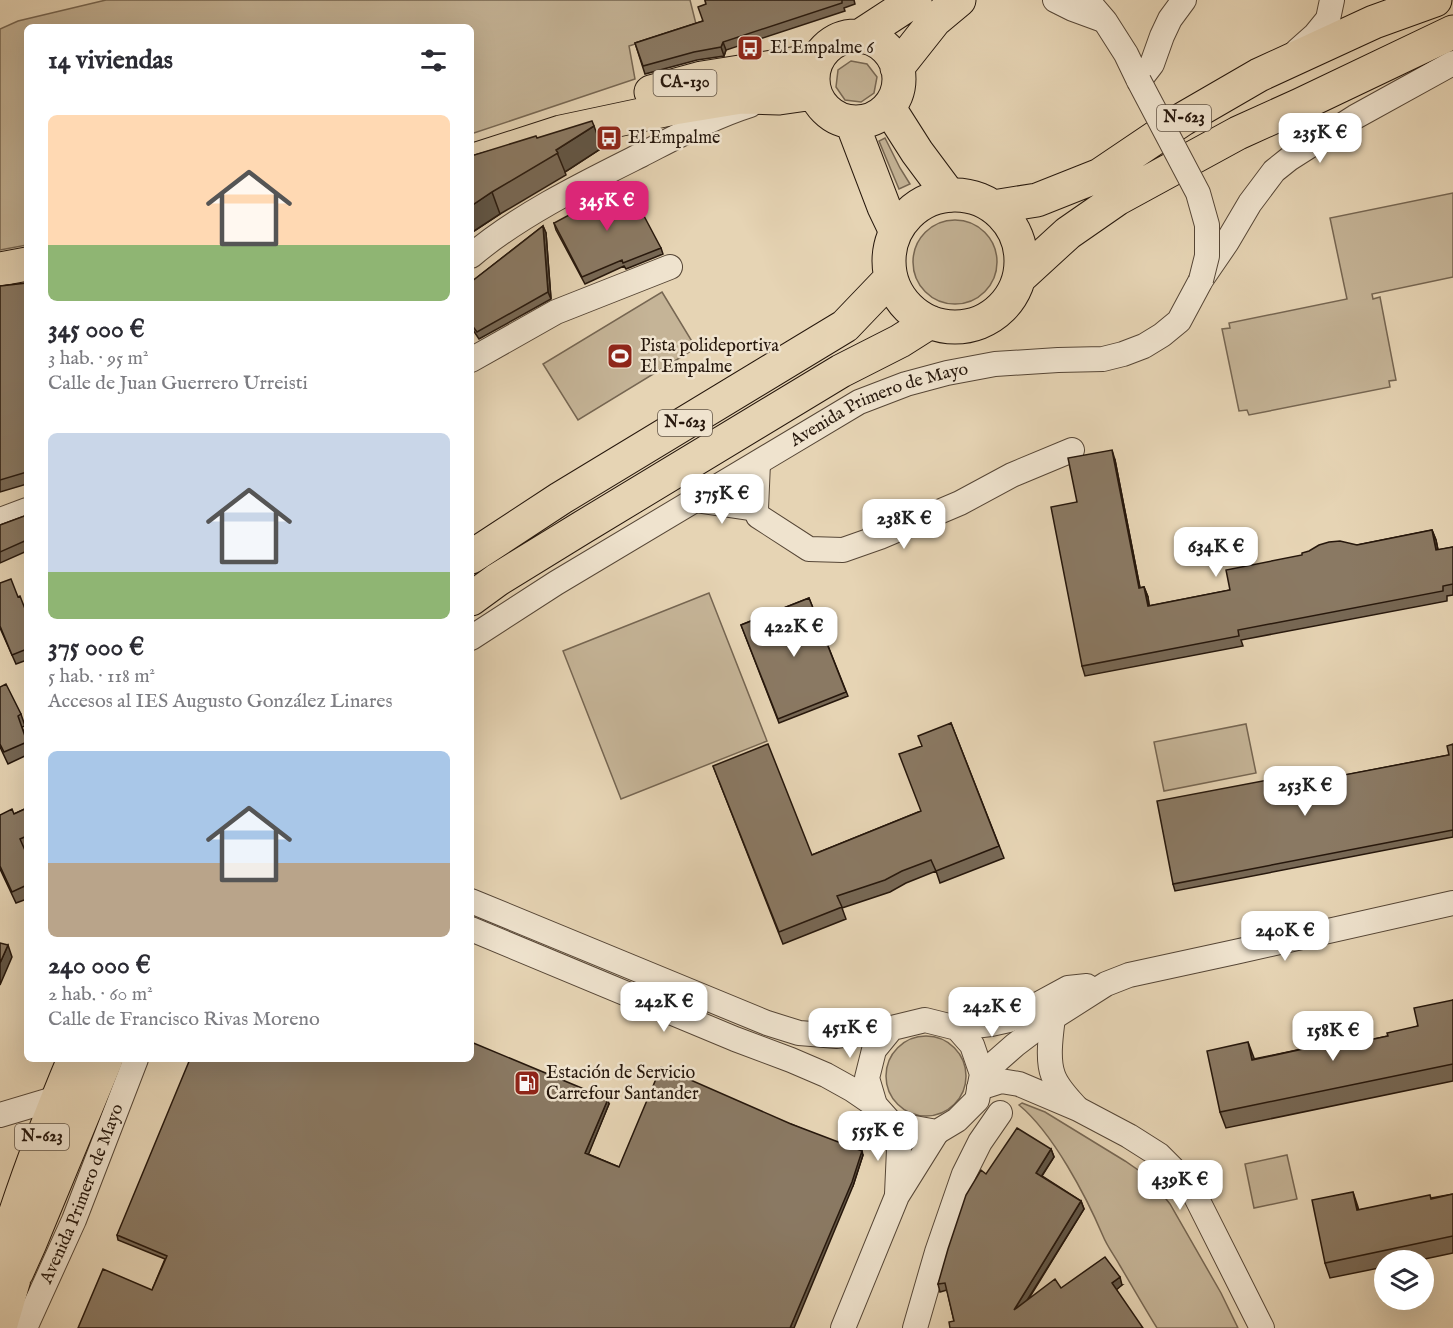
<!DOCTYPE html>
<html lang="es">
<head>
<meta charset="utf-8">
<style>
	:root { --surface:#fff; --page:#f7f7f7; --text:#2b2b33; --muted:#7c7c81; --accent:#db2777 }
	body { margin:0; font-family:"IM FELL English",serif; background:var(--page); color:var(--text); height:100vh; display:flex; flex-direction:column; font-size:22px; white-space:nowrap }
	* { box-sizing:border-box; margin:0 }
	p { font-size:20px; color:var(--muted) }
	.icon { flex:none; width:33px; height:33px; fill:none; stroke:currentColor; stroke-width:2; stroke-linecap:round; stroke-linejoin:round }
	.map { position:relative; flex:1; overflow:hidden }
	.drawer { position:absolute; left:24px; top:24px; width:450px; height:1038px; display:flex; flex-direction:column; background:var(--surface); border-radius:9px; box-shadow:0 6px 24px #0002 }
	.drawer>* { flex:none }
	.fabs { position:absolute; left:1374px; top:1250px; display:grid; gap:12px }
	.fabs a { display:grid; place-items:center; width:60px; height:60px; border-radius:50%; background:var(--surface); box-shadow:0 6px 24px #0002; font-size:30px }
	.price { position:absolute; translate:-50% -51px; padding:0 14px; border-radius:12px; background:#fff; color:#222; font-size:20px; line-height:39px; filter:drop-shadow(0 2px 3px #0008) }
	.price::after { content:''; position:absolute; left:50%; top:36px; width:18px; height:14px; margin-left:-9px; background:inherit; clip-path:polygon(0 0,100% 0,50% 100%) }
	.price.current { background:var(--accent); color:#fff }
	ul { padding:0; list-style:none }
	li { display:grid; align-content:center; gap:12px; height:318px; padding:0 24px }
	li span { display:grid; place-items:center; height:186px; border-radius:9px; color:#555 }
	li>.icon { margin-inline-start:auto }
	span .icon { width:108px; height:108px; fill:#fffc; stroke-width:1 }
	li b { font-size:26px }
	h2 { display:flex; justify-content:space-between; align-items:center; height:72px; padding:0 24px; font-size:26px }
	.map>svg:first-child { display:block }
</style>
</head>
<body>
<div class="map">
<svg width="1453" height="1328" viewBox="0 0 1453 1328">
	<rect width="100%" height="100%" fill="#e6d4b4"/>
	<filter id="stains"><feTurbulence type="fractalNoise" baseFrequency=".00333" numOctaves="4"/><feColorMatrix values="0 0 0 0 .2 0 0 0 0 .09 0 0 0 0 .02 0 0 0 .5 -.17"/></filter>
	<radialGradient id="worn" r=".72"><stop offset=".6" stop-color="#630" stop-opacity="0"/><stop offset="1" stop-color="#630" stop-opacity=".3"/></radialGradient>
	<path fill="#c5b497" stroke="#766652" stroke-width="1.5" d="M106,0H690L696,24L629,46L635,79L471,134V27H27V245L0,250V29L18,21Z
		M851,61L867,64L877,77L874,93L861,102L845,100L836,87L838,70Z
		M885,138L900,168L910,184L899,189L879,141Z
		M1453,193V277L1372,294L1373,299L1380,297L1396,380L1389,381L1390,387L1249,415L1247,410L1239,411L1222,329L1230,328L1229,323L1347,299L1330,218Z
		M913 262a42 42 0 1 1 84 0a42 42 0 1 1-84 0Z
		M662,292L696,348L578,420L543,364Z
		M709,593L767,741L621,799L563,651Z
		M1246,724L1256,773L1164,791L1154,742Z
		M886 1076a40 40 0 1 1 80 0a40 40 0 1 1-80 0Z
		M1022,1103L1045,1112L1125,1161L1141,1172L1154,1184L1170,1204L1221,1293L1238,1328H1157C1144,1307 1132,1286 1119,1264C1114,1255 1107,1246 1103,1236C1086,1196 1053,1133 1019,1105Z
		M1287,1155L1297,1199L1254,1208L1245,1164Z"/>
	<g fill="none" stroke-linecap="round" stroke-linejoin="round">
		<g stroke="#564636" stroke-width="26">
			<g id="minor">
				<path d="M1055,0L1073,9L1103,20"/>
				<path d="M1087,0L1105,21L1126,54L1139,81L1152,64L1162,36L1170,19L1184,0"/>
				<path d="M1297,51L1315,35L1328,19L1332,0"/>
				<path d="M471,256C519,215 585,183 641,155C676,137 712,117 750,105"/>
				<path d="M471,360L556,312L670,267"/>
				<path d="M758,463L756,509L758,516L809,549L843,550L880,537L960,503L1012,475L1072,450"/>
				<path d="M695,500L756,509"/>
				<path d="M0,520L27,510"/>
				<path id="s1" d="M471,638L556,583L859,402L906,384L947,373L995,364L1058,360L1103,359L1123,354L1144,346L1162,335L1179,321L1201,280L1227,242L1250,203L1274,171L1289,159L1355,117L1453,63"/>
				<path d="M471,901L767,1023L799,1033L837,1036L892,1028L925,1020L957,1028L972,1045L982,1074L977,1100L957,1120L937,1132L892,1124L875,1105L867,1078L874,1050L892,1028"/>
				<path d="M471,929L735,1039L791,1060L826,1075L853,1090L875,1105"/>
				<path d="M1053,1017C1051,1034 1047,1059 1053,1075C1057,1087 1068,1098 1076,1107"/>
				<path d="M957,1028L991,1024L1009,1020L1068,988L1087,986"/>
				<path d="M982,1074L1015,1045L1040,1026L1106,984L1129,975L1235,952L1453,903"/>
				<path d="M979,1088L1001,1081L1019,1084L1078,1109L1129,1136L1159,1155L1179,1175L1195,1195L1262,1328"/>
				<path d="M0,1115L57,1098"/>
				<path d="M892,1124L899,1149L897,1194"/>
				<path id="s2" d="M25,1328L74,1220L136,1059"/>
				<path d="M843,1328L897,1196L937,1132"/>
				<path d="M915,1328L937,1252L964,1174L980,1142L1000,1113"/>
			</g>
		</g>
		<g stroke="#26170c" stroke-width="35">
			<path id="primary" d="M860,36L915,0
				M813 79a43 43 0 1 1 86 0a43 43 0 1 1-86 0Z
				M897,68L935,20L959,0
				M651,92L702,78L817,60
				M889,108L917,152L949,195
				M852,123L884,207L895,230
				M471,161L561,132L674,108L741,97L779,98L814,93
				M0,269L27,264"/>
		</g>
		<g stroke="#26170c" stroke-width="35">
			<path id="trunk" d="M889 261a66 66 0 1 1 132 0a66 66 0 1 1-132 0Z
				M993,207L1037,200L1100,175L1183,119L1259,75L1374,22L1435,0
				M1021,276L1068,233L1117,199L1238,133L1300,105L1453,32
				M471,557L561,498L845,326L890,279
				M471,599L497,580L583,527L841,371L900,341L930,322
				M0,1263C20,1193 46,1126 74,1059
				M0,1299L17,1272L30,1243L106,1059
				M0,1327L14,1279"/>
		</g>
		<use href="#minor" stroke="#efe3ce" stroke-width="24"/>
		<use href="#primary" stroke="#e6d4b4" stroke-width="33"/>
		<use href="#trunk" stroke="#e6d4b4" stroke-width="33"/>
		<g stroke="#564636" stroke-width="26" stroke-linecap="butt">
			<path id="minor-bridge" d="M1139,81L1198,193L1207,225V256L1201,280"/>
		</g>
		<use href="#minor-bridge" stroke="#efe3ce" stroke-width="24"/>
	</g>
	<path fill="#776855" stroke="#26170c" stroke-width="1.5" d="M705,0H854L855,4L844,8L845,11L726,50L724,56L697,60L645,74L635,43L703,21L706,4Z
		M537,138L602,148L565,172L566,175L500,214L471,233V156Z
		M554,223L661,248L663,254L626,269L624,266L585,284L556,230Z
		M543,226L546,233L551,299L479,339L471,327V282Z
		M27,283V484L0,492V286Z
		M1115,460L1140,588L1144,587L1148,597L1149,606L1230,590L1357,545L1432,530L1436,540L1438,550L1453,547V595L1447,596V601L1241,640L1243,646L1085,676L1082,666L1077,502Z
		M27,515V551L0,563V525Z
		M0,583L18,597L27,614V660L16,664L0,628Z
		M809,598L848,696L779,723L741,625Z
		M0,687L21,714L25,726L22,727L27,741V755L8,764L0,747Z
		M951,723L1004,858L940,883L936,871L906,883L890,892L842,908L846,919L783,944L713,766L812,855L921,811L922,746Z
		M1453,744V837L1175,891L1173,884L1332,768L1335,777L1449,755Z
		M27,808V850L25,851L27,855V899L16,903L0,869V815L14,814Z
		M1453,1000V1081L1226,1128L1220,1112L1254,1059L1326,1044L1327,1049L1388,1036L1418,1026Z
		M609,1104L588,1154L619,1167L791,1124L863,1155L853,1186L152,1290L165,1259L118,1240L117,1235Z
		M1051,1149L1054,1157L1042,1176L1081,1201L1084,1209L1028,1300L1061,1288L1122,1285L1116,1289L954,1321L947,1290L940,1292L938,1284L986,1174Z
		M1453,1194V1253L1420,1260H1384V1267L1330,1278L1325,1263L1359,1210L1431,1198Z"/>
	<path fill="#615545" stroke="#26170c" stroke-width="1.5" d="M723,42L726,50L724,56L721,47Z
		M594,126L602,148L565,172L556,150Z
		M492,192L500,214L471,233V206Z
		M543,226L546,233L551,299L548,292Z
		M1112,450L1115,460L1142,598L1139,588Z
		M1432,530L1436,540L1440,560L1436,550Z
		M1144,587L1148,597L1151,616L1148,606Z
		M8,945L12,957L0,985V963Z
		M1248,1042L1254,1058L1258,1075L1252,1060Z
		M608,1099L609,1104L587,1158L585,1153Z
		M1051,1149L1054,1157L1039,1180L1036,1173Z
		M862,1151L863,1155L853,1186L794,1328H790Z
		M1353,1192L1358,1207L1362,1226L1357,1210Z
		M1081,1201L1084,1209L1016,1318L1014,1310Z
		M1120,1277L1122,1285L1115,1291L1112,1283Z"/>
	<path fill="#8a7963" stroke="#26170c" stroke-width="1.5" d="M705,0H842V3L723,42L721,47L694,52L643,66L635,43L703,21L698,7L706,4Z
		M592,121L594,126L556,150L558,153L492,192L471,206V156L536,136L537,138Z
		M627,184L661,248L623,263L622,260L582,277L554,223Z
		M543,226L548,292L477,332L471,324V282Z
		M27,283V472L0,480V286Z
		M1112,450L1139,588L1144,587L1148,606L1230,590L1226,570L1302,555V553L1309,551L1319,545L1329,542L1340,541L1357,545L1432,530L1436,550L1453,547V584L1443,586V591L1238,630L1239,636L1082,666L1051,507L1077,502L1068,458Z
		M27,515V540L0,552V525Z
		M11,579L18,597L20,596L27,614V649L12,655L0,626V583Z
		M809,598L846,692L778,719L741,625Z
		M6,684L21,714L18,716L27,742L4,752L0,744V687Z
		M951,723L999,846L936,871L931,860L902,871L885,880L837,896L842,907L779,932L713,766L768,744L812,855L921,811L899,754L922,746L918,736Z
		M1453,744V830L1173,884L1157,801L1332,768L1334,777L1449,755L1447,746Z
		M27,808V836L20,839L27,855V885L12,892L0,866V815L12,809L14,814Z
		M0,943L8,945L0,963Z
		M1453,1000V1064L1220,1112L1207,1051L1248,1042L1252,1060L1326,1044L1327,1049L1388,1036L1387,1033L1418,1026L1414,1008Z
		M471,1042L608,1099L585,1153L619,1167L661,1067L791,1124L862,1151L852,1182L790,1328H78L103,1269L152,1290L167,1256L117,1235L190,1059H471Z
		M1017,1128L1051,1149L1036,1173L1081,1201L1014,1310L1055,1279L1061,1288L1105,1257L1120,1277L1112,1283L1143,1328H950L949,1322L954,1321L945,1283L938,1284L948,1249L966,1195L981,1170L986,1174Z
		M1353,1192L1357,1210L1430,1195L1431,1199L1453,1194V1236L1325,1263L1312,1200Z"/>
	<defs>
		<g id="bus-square" transform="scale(1.35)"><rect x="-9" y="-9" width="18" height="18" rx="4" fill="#8f2418" stroke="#efe3ce"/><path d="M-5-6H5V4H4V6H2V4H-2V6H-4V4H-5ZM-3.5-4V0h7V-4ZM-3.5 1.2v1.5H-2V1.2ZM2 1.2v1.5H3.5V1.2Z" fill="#fff"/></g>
		<g id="stadium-square" transform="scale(1.35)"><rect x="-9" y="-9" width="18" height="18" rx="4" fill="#8f2418" stroke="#efe3ce"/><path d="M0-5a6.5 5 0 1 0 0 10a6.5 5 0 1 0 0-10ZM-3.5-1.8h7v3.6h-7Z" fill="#fff"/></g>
		<g id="fuel-square" transform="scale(1.35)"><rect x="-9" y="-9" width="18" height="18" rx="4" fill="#8f2418" stroke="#efe3ce"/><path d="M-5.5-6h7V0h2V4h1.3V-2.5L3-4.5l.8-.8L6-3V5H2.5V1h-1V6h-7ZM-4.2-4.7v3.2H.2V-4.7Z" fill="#fff"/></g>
	</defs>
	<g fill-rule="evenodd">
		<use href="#bus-square" x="750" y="48"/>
		<use href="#bus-square" x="609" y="138"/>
		<use href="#stadium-square" x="620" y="356"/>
		<use href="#fuel-square" x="527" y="1083"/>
	</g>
	<g text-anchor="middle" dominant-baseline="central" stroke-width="5" stroke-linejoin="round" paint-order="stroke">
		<g fill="#efe3ce" stroke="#625446" stroke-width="1.5">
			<rect x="653.5" y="70" width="63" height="26" rx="4.5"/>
			<rect x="1157" y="105" width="54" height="26" rx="4.5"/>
			<rect x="658" y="410" width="54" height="26" rx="4.5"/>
			<rect x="15" y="1124" width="54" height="26" rx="4.5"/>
		</g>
		<g font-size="16" font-weight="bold" fill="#26170c">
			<text x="685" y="83">CA-130</text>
			<text x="1184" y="118">N-623</text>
			<text x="685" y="423">N-623</text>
			<text x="42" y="1137">N-623</text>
		</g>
		<g font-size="18" fill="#26170c" stroke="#efe3ce" text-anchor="start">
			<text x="770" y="48">El Empalme 6</text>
			<text x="628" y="138">El Empalme</text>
			<text x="640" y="346">Pista polideportiva<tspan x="640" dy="21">El Empalme</tspan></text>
			<text x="546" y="1073">Estación de Servicio<tspan x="546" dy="21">Carrefour Santander</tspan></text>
		</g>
		<g font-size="18" fill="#26170c" stroke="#efe3ce">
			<text stroke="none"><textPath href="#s1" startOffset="472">Avenida Primero de Mayo</textPath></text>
			<text stroke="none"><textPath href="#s2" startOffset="146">Avenida Primero de Mayo</textPath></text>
		</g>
	</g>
	<rect width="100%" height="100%" filter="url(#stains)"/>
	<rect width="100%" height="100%" fill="url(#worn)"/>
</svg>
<div class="fabs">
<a><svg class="icon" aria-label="layers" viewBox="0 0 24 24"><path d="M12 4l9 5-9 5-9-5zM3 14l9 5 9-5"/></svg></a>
</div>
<b class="price" style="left:1320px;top:164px">235K €</b>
<b class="price current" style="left:607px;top:232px">345K €</b>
<b class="price" style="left:722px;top:525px">375K €</b>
<b class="price" style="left:904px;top:550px">238K €</b>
<b class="price" style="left:1216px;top:578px">634K €</b>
<b class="price" style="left:794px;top:658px">422K €</b>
<b class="price" style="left:1305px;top:817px">253K €</b>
<b class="price" style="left:1285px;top:962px">240K €</b>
<b class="price" style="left:664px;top:1033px">242K €</b>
<b class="price" style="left:992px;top:1038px">242K €</b>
<b class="price" style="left:850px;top:1059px">451K €</b>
<b class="price" style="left:1333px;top:1062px">158K €</b>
<b class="price" style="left:878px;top:1162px">555K €</b>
<b class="price" style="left:1180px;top:1211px">439K €</b>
<section class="drawer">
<h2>14 viviendas<svg class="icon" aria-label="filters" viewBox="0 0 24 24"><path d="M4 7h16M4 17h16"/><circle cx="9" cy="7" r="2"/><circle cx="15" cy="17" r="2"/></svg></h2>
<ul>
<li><span style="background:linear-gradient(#ffd9b3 70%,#8fb573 0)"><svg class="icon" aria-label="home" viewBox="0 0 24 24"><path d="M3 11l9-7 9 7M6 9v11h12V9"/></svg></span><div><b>345 000 €</b><p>3 hab. · 95 m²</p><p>Calle de Juan Guerrero Urreisti</p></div></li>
<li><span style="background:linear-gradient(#c9d6e8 75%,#8fb573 0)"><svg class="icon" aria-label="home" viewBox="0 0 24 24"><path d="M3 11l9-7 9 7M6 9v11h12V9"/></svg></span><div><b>375 000 €</b><p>5 hab. · 118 m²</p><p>Accesos al IES Augusto González Linares</p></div></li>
<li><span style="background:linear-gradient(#a9c7e8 60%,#b9a48a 0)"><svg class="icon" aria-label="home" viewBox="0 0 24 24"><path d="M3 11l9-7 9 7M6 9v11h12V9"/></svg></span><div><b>240 000 €</b><p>2 hab. · 60 m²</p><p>Calle de Francisco Rivas Moreno</p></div></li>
</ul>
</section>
</div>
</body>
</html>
